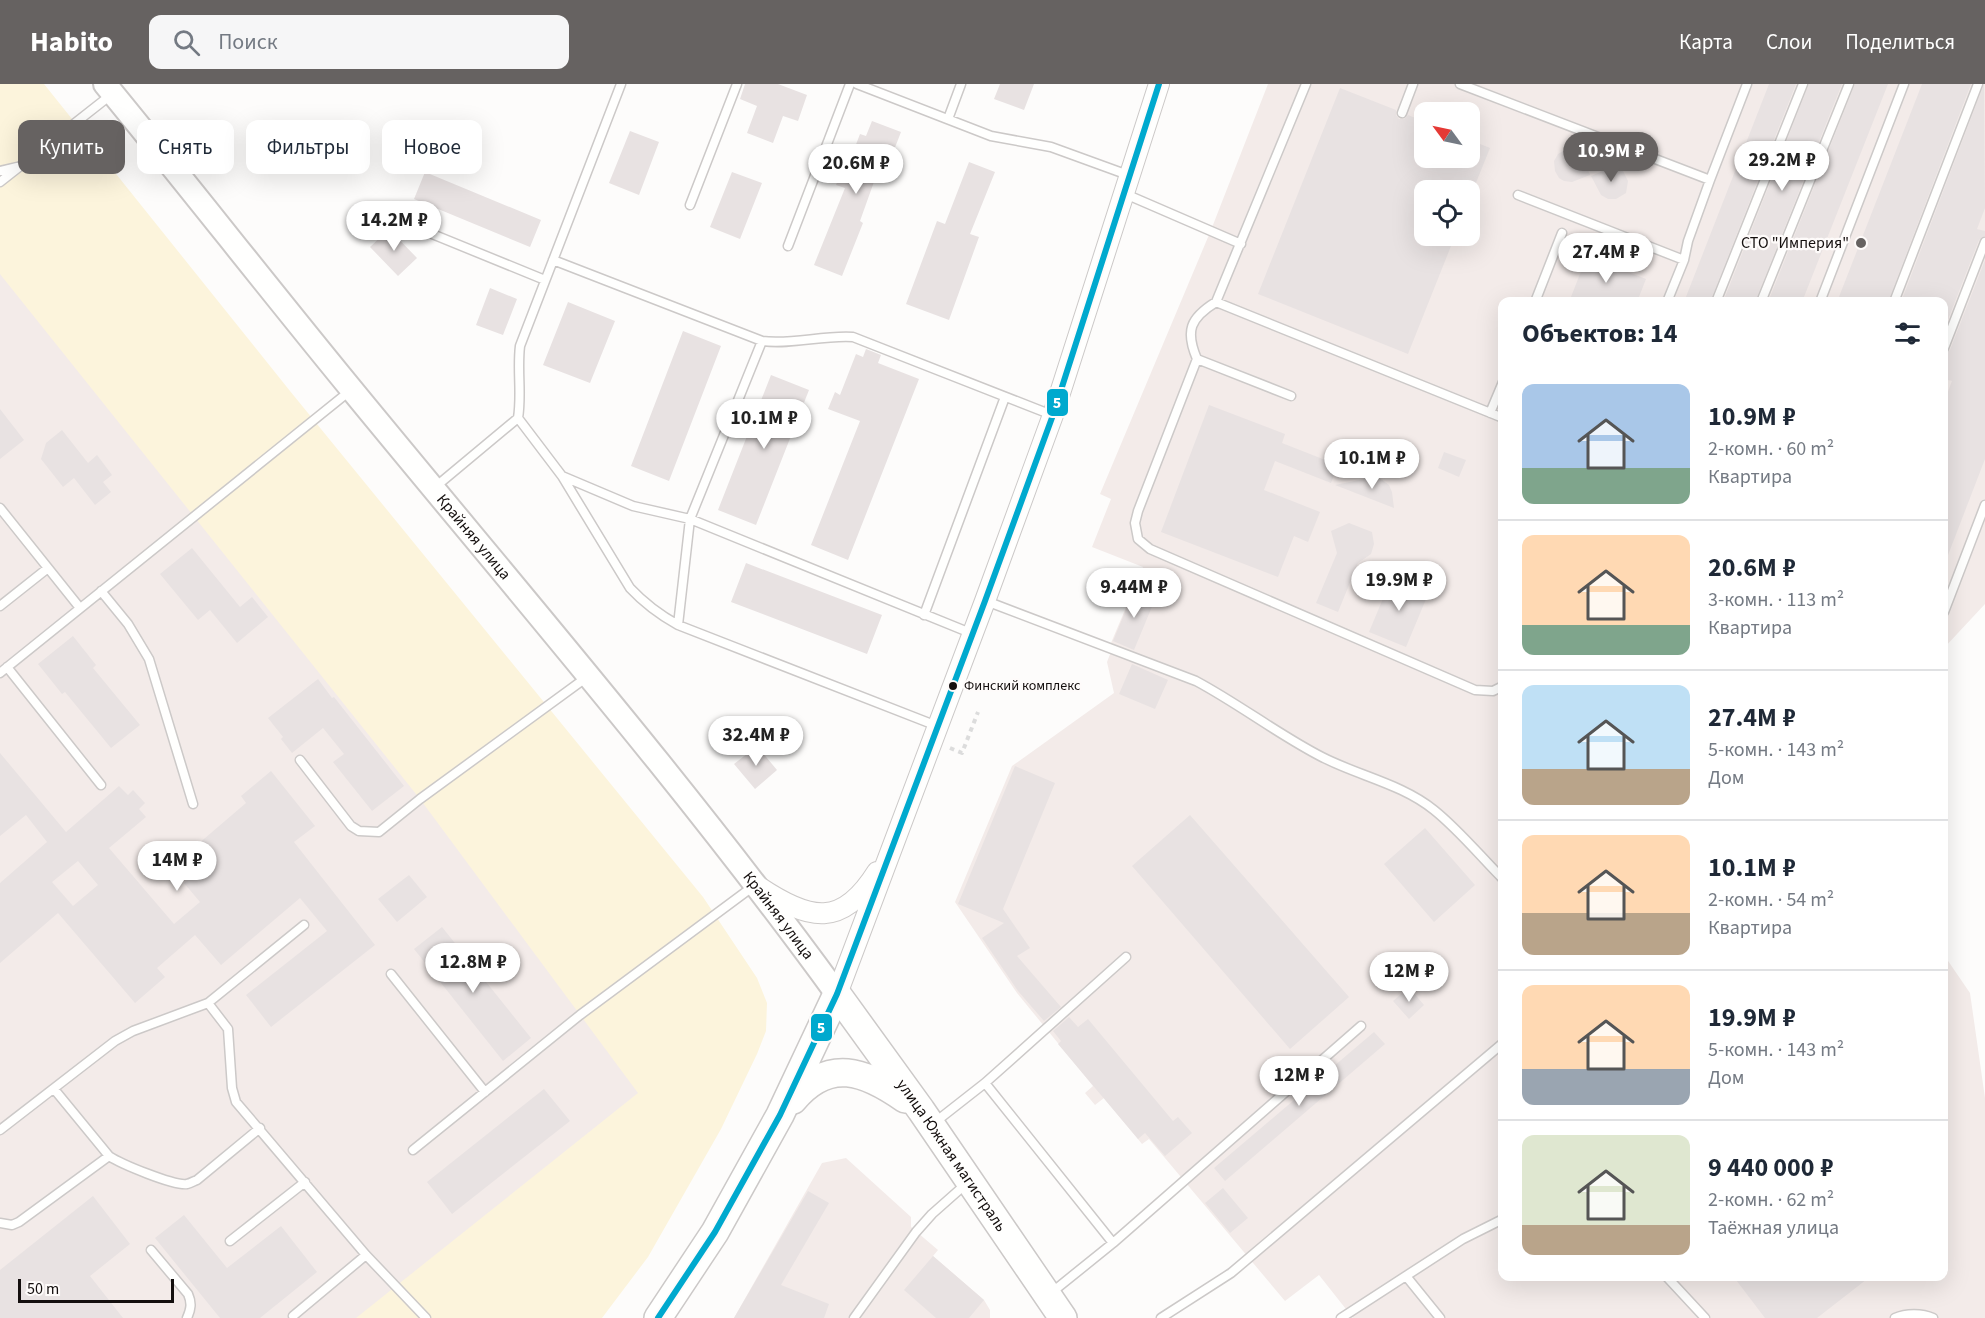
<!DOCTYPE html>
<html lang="ru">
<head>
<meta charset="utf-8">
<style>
	:root { --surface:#fff; --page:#f6f6f7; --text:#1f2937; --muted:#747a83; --line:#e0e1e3; --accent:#666261 }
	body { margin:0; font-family:"Source Sans 3",sans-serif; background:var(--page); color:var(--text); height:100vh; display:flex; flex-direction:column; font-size:22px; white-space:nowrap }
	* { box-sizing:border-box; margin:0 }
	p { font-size:20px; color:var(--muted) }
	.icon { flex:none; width:33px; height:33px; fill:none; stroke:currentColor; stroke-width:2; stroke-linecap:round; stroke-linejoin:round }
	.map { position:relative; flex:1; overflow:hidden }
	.panel { position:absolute; left:1498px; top:213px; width:450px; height:984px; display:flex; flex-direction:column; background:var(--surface); border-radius:12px; box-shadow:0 6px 24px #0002 }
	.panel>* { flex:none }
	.banner { position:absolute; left:18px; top:36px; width:570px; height:54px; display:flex; gap:12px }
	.needle { width:39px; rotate:303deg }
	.controls { position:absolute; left:1414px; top:18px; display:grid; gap:12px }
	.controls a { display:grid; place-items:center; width:66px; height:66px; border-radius:12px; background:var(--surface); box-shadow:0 6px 24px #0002; font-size:30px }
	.scale { position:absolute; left:18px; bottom:15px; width:156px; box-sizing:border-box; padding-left:6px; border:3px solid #140f0e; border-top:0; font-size:16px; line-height:21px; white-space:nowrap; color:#140f0e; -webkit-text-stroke:4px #fefbfa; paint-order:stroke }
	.price { position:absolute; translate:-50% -51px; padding:0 14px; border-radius:21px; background:#fff; color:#222; font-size:20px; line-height:39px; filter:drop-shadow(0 2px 3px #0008) }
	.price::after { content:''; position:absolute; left:50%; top:36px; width:18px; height:14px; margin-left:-9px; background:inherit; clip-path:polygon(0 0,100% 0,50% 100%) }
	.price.on { background:var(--accent); color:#fff }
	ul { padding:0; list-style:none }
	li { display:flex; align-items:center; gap:18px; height:150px; padding:0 24px }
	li+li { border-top:2px solid var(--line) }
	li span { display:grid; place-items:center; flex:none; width:168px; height:120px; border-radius:12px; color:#555 }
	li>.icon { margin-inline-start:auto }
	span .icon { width:72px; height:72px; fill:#fffc; stroke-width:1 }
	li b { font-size:26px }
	h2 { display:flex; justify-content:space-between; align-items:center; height:72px; padding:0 24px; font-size:26px }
	.tag { padding:0 21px; border-radius:12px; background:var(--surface); box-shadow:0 6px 24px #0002; font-size:21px; line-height:54px }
	.tag.on { background:var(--accent); color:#fff }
	header { display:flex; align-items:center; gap:36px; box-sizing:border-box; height:84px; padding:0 30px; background:var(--accent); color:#fff }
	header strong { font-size:28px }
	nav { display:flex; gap:33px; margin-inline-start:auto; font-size:21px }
	.search { width:420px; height:54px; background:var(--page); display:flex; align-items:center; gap:15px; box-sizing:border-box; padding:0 21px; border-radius:12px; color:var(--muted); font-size:22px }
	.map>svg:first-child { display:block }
</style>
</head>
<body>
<header>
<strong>Habito</strong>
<div class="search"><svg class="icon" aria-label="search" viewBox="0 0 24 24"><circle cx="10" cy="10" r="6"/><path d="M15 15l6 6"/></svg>Поиск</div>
<nav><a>Карта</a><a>Слои</a><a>Поделиться</a></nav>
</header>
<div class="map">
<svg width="1985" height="1234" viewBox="0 0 1985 1234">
	<rect width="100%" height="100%" fill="#fdfcfb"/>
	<path fill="#f3ebe9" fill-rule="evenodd" d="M1268,0H1985V520L1944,564V218H1503V1192H1944V871L1970,909L1985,1014V1234H1353L1319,1191L1285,1217L1149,1055L1142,1060L1104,1014L1095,1021L1085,1009L1093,1002L1017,909L955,818L1012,682L1114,609L1107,578L1114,560L1111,559L1143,483L1092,463L1111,415L1100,410L1211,146ZM1425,28H1470V74H1425ZM1425,106H1470V152H1425Z
		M0,135L670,1006L390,1234H0Z
		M846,1074L911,1133V1143L938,1166L933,1172L984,1216L990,1226V1234H734L822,1079Z"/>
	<path fill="#fcf4dc" d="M0,0H44L290,307L703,813L757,894L767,919L766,947L757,970L721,1045L648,1173L602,1234H356L638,1009L420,715L0,190Z"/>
	<path fill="#e8e2e2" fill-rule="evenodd" d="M745,0H778L807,11L798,37L783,32L773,59L747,49L757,22L740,15Z
		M1000,0H1034L1024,26L994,15Z
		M1769,0H1796L1710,218H1684Z
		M1809,0H1842L1755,218H1723Z
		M1855,0H1888L1802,218H1768Z
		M1922,0H1971L1888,218H1837Z
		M1984,0L1985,124L1977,145L1985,147V152L1979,156L1944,246V218H1901Z
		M1340,4L1396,26V31L1399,35H1404L1408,31L1425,38V74H1470V56L1490,64L1471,111L1470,106H1425V152H1455L1408,270L1258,210Z
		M872,37L901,48L882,97L875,95L860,137L863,139L842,192L814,181L845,104L836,101L843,83L847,84L860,50L866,52Z
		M630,47L659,58L639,111L609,99Z
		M1565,66L1575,67L1582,71L1590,91L1572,98L1564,97L1559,94L1555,87L1554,77L1558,70Z
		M969,78L995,88L970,150L979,153L949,236L906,220L937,137L945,140Z
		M1610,84L1623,87L1628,97L1626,109L1616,115H1608L1601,111L1591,92Z
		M425,88L541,136L530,163L414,115Z
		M732,88L762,99L740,155L710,143Z
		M389,145L417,174L398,192L370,163Z
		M1587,172L1646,195L1637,218H1569Z
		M1985,176V375L1945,479L1944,318L1952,297L1944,295V270L1950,266Z
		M490,204L517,215L503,251L476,241Z
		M568,218L615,237L590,299L543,281Z
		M683,247L721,262L669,397L631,382Z
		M866,265L881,271L878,279L919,295L848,476L811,461L860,337L828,325L835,308L840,311L856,270L863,273Z
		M771,291L809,306L756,441L718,426Z
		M1209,321L1285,350L1282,359L1338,381L1331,399L1275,377L1264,406L1320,428L1308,458L1294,452L1278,493L1161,448Z
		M0,325L24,356L0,375Z
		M62,346L88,379L97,371L112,391L103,398L111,408L95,421L74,394L63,403L41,375L46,359Z
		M1444,368L1466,376L1459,393L1438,384Z
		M1374,393L1381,395L1389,401L1392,408L1394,424L1335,401Z
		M1349,439L1372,448L1374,460L1371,470L1358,479L1338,528L1316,519L1337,469L1331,447Z
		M192,464L240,523L252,513L268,533L237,559L210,526L198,536L160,490Z
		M746,479L882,531L867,570L731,518Z
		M1392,493L1429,508L1406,563L1369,548Z
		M1135,504L1156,513L1134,566L1113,557Z
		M73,552L96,581L93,584L140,641L111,664L65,608L62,610L38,580Z
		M1132,580L1168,596L1155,625L1119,610Z
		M318,595L332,614L334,613L404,702L372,727L333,678L344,670L323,644L292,669L281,655L283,653L268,634Z
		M757,662L777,686L755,705L734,680Z
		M0,669L66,748L119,702L128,711L133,706L145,719L139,725L146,733L109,764L174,840L200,818L184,799L190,794L177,778L246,719L241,712L271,687L315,742L294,758L375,861L271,943L246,911L327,847L300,814L221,881L195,851L157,884L165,893L135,919L58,829L0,879V799L47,758L26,731L0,752ZM78,777L98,801L73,822L52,798Z
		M1015,682L1055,699L1003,825L1030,864L1017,872L1061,923L1044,937L1018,907L982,854L1004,839L958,820Z
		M1190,731L1349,913L1290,965L1132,782Z
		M1425,744L1475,801L1434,838L1384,780Z
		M409,791L427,813L397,838L378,815Z
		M442,843L531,954L503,977L414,865Z
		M1409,903L1424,921L1409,935L1393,917Z
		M1069,933L1078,943L1088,935L1173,1037L1178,1033L1192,1049L1165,1072L1145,1049L1138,1055L1058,960L1061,957L1053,947Z
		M1374,948L1385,960L1225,1097L1214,1084Z
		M544,1005L570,1037L452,1130L427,1098Z
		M1223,1104L1248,1134L1230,1149L1205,1119Z
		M808,1107L829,1119L781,1201L829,1220L824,1234H734Z
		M93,1112L130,1160L90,1192L123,1234H0V1186Z
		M184,1131L227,1184L281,1142L317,1188L260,1234H220L155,1154Z
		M933,1172L984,1216L969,1234H936L904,1206Z
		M1733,1192H1871L1817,1234H1765Z"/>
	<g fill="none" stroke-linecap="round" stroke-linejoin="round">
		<g stroke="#ccc9c8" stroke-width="11">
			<path id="service" d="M857,0L991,52L1051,63L1128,91
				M1306,0L1216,218L1503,334
				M1460,0L1710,96
				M1402,29L1413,0
				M948,35L961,0
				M0,87L17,83
				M0,98L112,10
				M1123,109L1241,160
				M1518,111L1684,176
				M690,121L737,0
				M388,132L545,196
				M788,162L850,0
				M553,176L762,257C792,261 822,251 853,253L1052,331
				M1216,218C1190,234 1185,247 1197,275L1138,427L1135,439L1138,455L1150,465L1475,606L1493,607L1503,602
				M1535,218L1562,149
				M1667,218L1684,176L1688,157L1710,96L1747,0
				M1716,218L1803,0
				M1761,218L1849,0
				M1820,218L1904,0
				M1894,218L1978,0
				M762,257L690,435L678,541L937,642
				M1944,264L1985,158
				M1197,275L1291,312
				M1490,329L1503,298
				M518,334L562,392L633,422L690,435L973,550
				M562,392L630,504C645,520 660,531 678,541
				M434,404L518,334C522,310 517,287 520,262L621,0
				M0,424L80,524
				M101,507L128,540L149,575L193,720
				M986,517L1196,597C1239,620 1279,651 1322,673C1359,692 1402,700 1434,726C1459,746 1480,772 1503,795
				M0,522L48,484
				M1944,528L1985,421
				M924,531L1005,313
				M7,583L101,701
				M0,589L351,306
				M300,676L351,742L359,747L379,748L420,715L587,593
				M391,890L485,1008
				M208,919L228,945L232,1004L236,1018L366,1171L426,1234
				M985,999L1113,1159
				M54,1005L109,1072C121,1080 174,1102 187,1100C191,1099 194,1097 197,1096L260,1044
				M934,1039L985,999L1126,873
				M0,1046L115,957L133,947L208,919L304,841
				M413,1066L580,931L755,801
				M0,1139L12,1141L19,1138L109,1072
				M230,1157L305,1098
				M151,1166L188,1210C192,1219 191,1225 187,1234
				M1406,1192L1440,1234
				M1666,1192L1705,1234
				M1051,1209L1113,1159L1361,942
				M293,1232L366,1171
				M854,1234L916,1148L932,1130L967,1099
				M1161,1234L1231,1189L1503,959
				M1341,1234L1463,1155L1503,1135
				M1895,1234C1906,1229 1922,1229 1933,1234"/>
		</g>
		<g stroke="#ccc9c8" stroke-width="22">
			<path id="tertiary" d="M759,803C810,837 842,844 877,788
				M837,910L985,517L1053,331L1159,0"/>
		</g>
		<g stroke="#ccc9c8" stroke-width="26">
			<g id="secondary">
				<path id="s1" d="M105,0C188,101 269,205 352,306C516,506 685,701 837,910"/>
			</g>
		</g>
		<g stroke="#ccc9c8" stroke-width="30">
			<g id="trunk">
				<path id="s2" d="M837,910L921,1026L1063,1234"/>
				<path d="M793,1016C829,973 865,987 905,1015"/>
				<path d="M658,1234L715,1148L780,1031L837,910"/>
			</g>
		</g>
		<path stroke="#dcdcdc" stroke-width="4" stroke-dasharray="4.5 4.5" stroke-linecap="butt" d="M950,664L962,669L978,628"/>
		<use href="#service" stroke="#fffffe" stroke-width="8"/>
		<use href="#tertiary" stroke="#fffffe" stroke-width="20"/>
		<use href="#secondary" stroke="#fffffe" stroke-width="22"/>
		<use href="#trunk" stroke="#fffffe" stroke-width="27"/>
		<g stroke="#fefbfa" stroke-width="10">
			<path id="bus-1" d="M658,1234L715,1148L780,1031L837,910L985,517L1053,331L1159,0"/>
		</g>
		<use href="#bus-1" stroke="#00a9ce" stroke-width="6"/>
	</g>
	<circle fill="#666261" stroke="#fefbfa" stroke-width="2" cx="1861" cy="159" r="6"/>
	<circle fill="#140f0e" stroke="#fefbfa" stroke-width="2" cx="953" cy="602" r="5"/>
	<g text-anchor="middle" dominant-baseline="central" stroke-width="4.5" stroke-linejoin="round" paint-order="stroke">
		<g font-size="14" fill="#140f0e" stroke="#fefbfa" text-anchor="start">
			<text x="964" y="602">Финский комплекс</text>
		</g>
		<g font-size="16" fill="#140f0e" stroke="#fefbfa" text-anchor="end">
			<text x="1849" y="159">СТО "Империя"</text>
		</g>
		<g font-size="16" fill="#140f0e" stroke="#fefbfa">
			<text stroke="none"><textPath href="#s1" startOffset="584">Крайняя улица</textPath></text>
			<text stroke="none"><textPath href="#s1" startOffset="1070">Крайняя улица</textPath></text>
			<text stroke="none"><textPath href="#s2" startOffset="198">улица Южная магистраль</textPath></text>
		</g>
	</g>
	<g stroke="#fefbfa" stroke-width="2">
		<rect x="1046" y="304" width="23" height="29" rx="6" fill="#00a9ce"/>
		<rect x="810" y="929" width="23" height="29" rx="6" fill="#00a9ce"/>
	</g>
	<g font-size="16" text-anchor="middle" font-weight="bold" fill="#fff">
		<text x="1057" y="324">5</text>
		<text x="821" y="949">5</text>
	</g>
</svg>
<div class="controls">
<a><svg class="needle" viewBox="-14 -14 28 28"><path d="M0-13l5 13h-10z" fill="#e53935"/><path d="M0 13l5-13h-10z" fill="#747a83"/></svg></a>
<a><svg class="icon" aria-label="locate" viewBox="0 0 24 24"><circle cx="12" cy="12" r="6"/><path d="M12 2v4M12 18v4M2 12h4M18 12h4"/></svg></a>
</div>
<div class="scale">50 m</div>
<b class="price on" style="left:1611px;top:99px">10.9M ₽</b>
<b class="price" style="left:1782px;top:108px">29.2M ₽</b>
<b class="price" style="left:856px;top:111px">20.6M ₽</b>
<b class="price" style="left:394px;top:168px">14.2M ₽</b>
<b class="price" style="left:1606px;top:200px">27.4M ₽</b>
<b class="price" style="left:764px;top:366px">10.1M ₽</b>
<b class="price" style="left:1372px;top:406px">10.1M ₽</b>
<b class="price" style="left:1399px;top:528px">19.9M ₽</b>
<b class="price" style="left:1134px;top:535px">9.44M ₽</b>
<b class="price" style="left:756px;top:683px">32.4M ₽</b>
<b class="price" style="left:177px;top:808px">14M ₽</b>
<b class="price" style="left:473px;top:910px">12.8M ₽</b>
<b class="price" style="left:1409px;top:919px">12M ₽</b>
<b class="price" style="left:1299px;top:1023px">12M ₽</b>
<div class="banner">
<a class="tag on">Купить</a>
<a class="tag">Снять</a>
<a class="tag">Фильтры</a>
<a class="tag">Новое</a>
</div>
<section class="panel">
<h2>Объектов: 14<svg class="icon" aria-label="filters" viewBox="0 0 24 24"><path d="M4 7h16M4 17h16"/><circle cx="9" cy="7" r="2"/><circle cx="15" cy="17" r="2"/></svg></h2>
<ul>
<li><span style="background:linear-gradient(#a9c7e8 70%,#7fa58c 0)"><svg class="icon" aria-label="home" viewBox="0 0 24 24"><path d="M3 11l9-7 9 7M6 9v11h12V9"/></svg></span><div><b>10.9M ₽</b><p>2-комн. · 60 m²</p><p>Квартира</p></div></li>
<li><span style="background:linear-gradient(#ffd9b3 75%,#7fa58c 0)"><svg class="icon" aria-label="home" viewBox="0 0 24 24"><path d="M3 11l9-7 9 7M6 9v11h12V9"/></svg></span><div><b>20.6M ₽</b><p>3-комн. · 113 m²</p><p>Квартира</p></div></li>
<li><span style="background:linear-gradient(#bfe0f5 70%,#b9a48a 0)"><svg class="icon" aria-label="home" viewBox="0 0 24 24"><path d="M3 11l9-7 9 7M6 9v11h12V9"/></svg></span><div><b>27.4M ₽</b><p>5-комн. · 143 m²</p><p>Дом</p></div></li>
<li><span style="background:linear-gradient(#ffd9b3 65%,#b9a48a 0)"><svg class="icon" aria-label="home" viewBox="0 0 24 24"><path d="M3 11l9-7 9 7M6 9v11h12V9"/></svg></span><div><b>10.1M ₽</b><p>2-комн. · 54 m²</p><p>Квартира</p></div></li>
<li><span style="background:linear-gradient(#ffd9b3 70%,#9aa5b1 0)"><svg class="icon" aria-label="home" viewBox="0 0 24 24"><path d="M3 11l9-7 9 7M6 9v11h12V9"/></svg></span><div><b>19.9M ₽</b><p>5-комн. · 143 m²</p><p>Дом</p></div></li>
<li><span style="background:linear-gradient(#dfe7d0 75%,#b9a48a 0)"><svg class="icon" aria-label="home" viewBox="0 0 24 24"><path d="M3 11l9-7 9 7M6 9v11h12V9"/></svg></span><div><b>9 440 000 ₽</b><p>2-комн. · 62 m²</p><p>Таёжная улица</p></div></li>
</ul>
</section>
</div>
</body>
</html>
